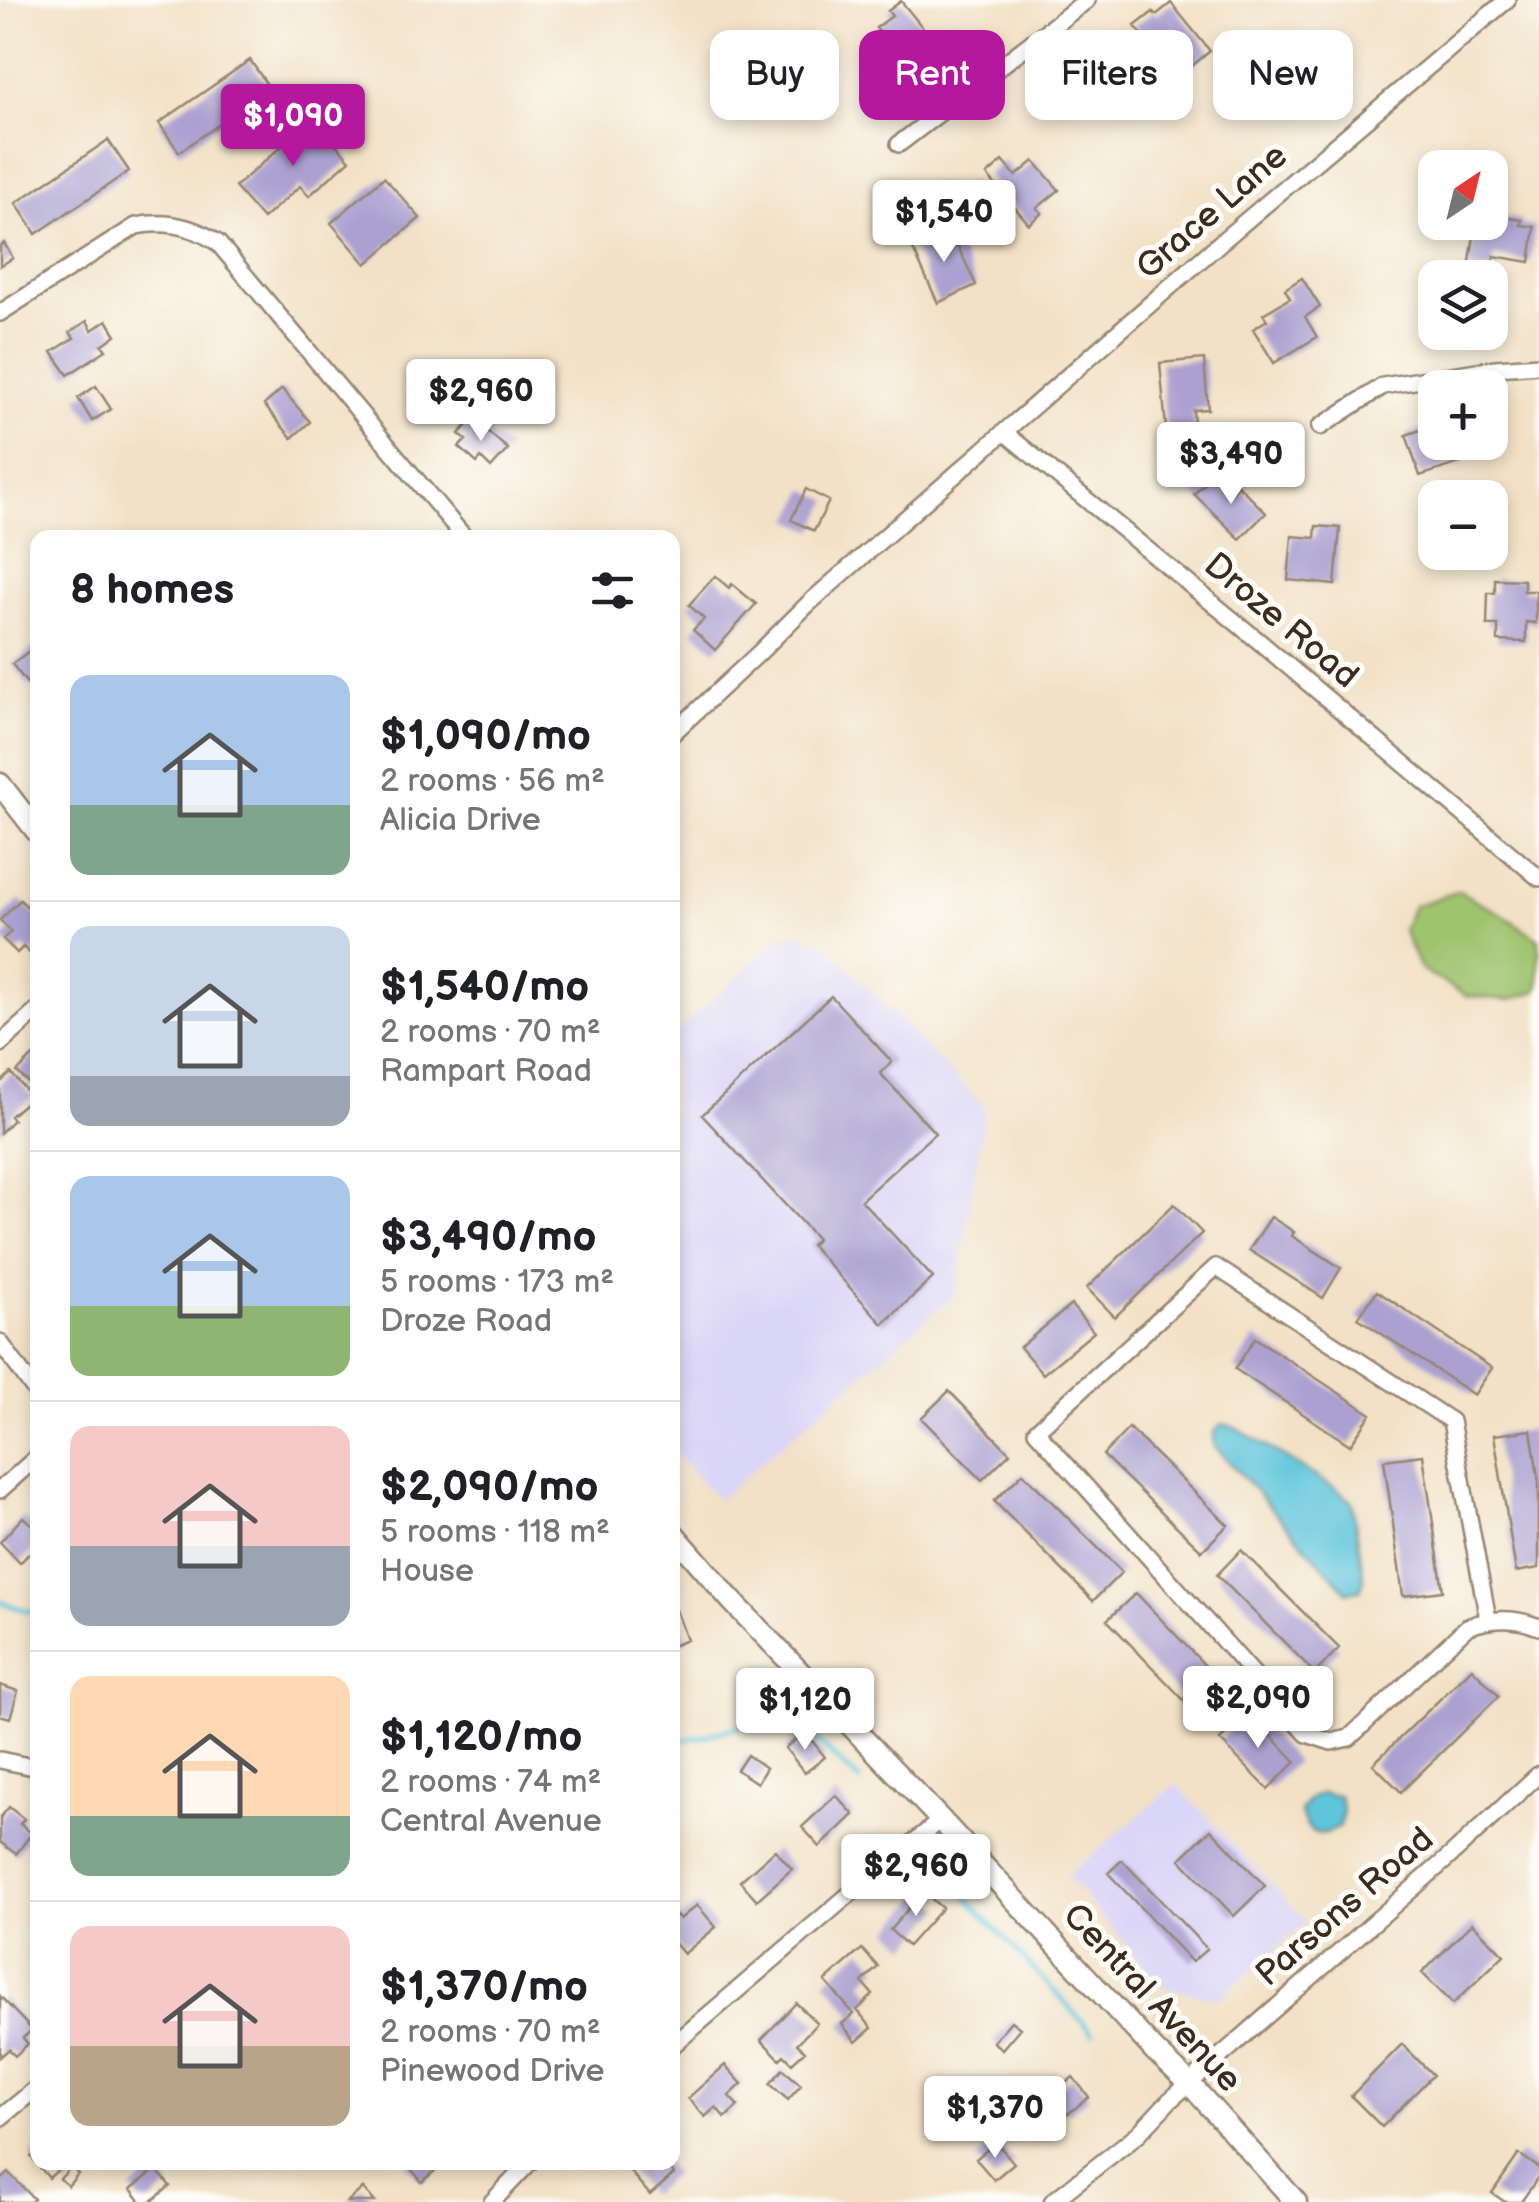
<!DOCTYPE html>
<html lang="en">
<head>
<meta charset="utf-8">
<style>
	:root { --surface:#fff; --page:#f2f2f2; --text:#202124; --muted:#757577; --line:#e0e0e0; --accent:#b5179e }
	body { margin:0; font-family:"Balsamiq Sans",sans-serif; background:var(--page); color:var(--text); height:100vh; display:flex; flex-direction:column; font-size:38px; white-space:nowrap }
	* { box-sizing:border-box; margin:0 }
	p { font-size:32px; color:var(--muted) }
	.icon { flex:none; width:55px; height:55px; fill:none; stroke:currentColor; stroke-width:2; stroke-linecap:round; stroke-linejoin:round }
	.map { position:relative; flex:1; overflow:hidden }
	.details { position:absolute; left:30px; top:530px; width:650px; height:1640px; display:flex; flex-direction:column; background:var(--surface); border-radius:20px; box-shadow:0 5px 15px #0003 }
	.details>* { flex:none }
	.hud { position:absolute; left:710px; top:30px; width:678px; height:90px; display:flex; gap:20px }
	.needle { width:65px; rotate:35deg }
	.tools { position:absolute; left:1418px; top:150px; display:grid; gap:20px }
	.tools a { display:grid; place-items:center; width:90px; height:90px; border-radius:20px; background:var(--surface); box-shadow:0 5px 15px #0003; font-size:50px }
	.price { position:absolute; translate:-50% -85px; padding:0 22px; border-radius:10px; background:#fff; color:#222; font-size:32px; line-height:65px; filter:drop-shadow(0 2px 5px #0008) }
	.price::after { content:''; position:absolute; left:50%; top:60px; width:30px; height:22px; margin-left:-15px; background:inherit; clip-path:polygon(0 0,100% 0,50% 100%) }
	.price.on { background:var(--accent); color:#fff }
	ul { padding:0; list-style:none }
	li { display:flex; align-items:center; gap:30px; height:250px; padding:0 40px }
	li+li { border-top:2px solid var(--line) }
	li span { display:grid; place-items:center; flex:none; width:280px; height:200px; border-radius:20px; color:#555 }
	li>.icon { margin-inline-start:auto }
	span .icon { width:120px; height:120px; fill:#fffc; stroke-width:1 }
	li b { font-size:42px }
	h2 { display:flex; justify-content:space-between; align-items:center; height:120px; padding:0 40px; font-size:42px }
	.pill { padding:0 35px; border-radius:20px; background:var(--surface); box-shadow:0 5px 15px #0003; font-size:35px; line-height:90px }
	.pill.on { background:var(--accent); color:#fff }
	.map>svg:first-child { display:block }
</style>
</head>
<body>
<div class="map">
<svg width="1539" height="2202" viewBox="0 0 1539 2202">
	<rect width="100%" height="100%" fill="#fdfcf7"/>
	<filter id="ink" filterUnits="userSpaceOnUse"><feTurbulence type="fractalNoise" baseFrequency=".01" numOctaves="2"/><feDisplacementMap in="SourceGraphic" scale="20" xChannelSelector="R" yChannelSelector="G"/><feConvolveMatrix kernelMatrix="1 2 1 2 8 2 1 2 1" color-interpolation-filters="sRGB"/></filter>
	<filter id="wash" filterUnits="userSpaceOnUse"><feTurbulence type="fractalNoise" baseFrequency=".0048" numOctaves="4" result="noise"/><feDisplacementMap in="SourceGraphic" scale="40" xChannelSelector="R" yChannelSelector="G"/><feGaussianBlur stdDeviation="2.25" result="paint"/><feColorMatrix in="noise" values="0 0 0 0 0 0 0 0 0 0 0 0 0 0 0 0 0 1.4 0 .05"/><feComposite in="paint" operator="in"/></filter>
	<g filter="url(#wash)">
		<rect width="100%" height="100%" fill="#f2e1c6"/>
		<path fill="#dad6f7" d="M802,934L823,942L985,1108L958,1280L953,1296L718,1500L673,1452V1036L779,939Z
			M1176,1784L1306,1922L1219,1999L1161,1986L1067,1876Z"/>
		<path fill="#9fc46e" stroke="#6d7746" stroke-width="2.5" d="M1459,891L1500,913L1539,939V986L1537,991L1509,1000L1467,996L1420,969L1403,930L1413,906Z"/>
		<path fill="#5ec5db" stroke="#4c787c" stroke-width="2.5" d="M1222,1424L1235,1427L1338,1490L1352,1502L1364,1580L1360,1590L1347,1592L1214,1445V1432Z
			M1321,1793L1339,1796L1343,1811L1340,1827C1318,1839 1308,1835 1300,1811L1309,1799Z"/>
		<g fill="none" stroke-linecap="round" stroke-linejoin="round">
			<path stroke="#5ec5db" stroke-width="5" d="M0,1602L38,1614
				M672,1742L704,1736L788,1713L860,1781
				M933,1861L1093,2033"/>
		</g>
		<g id="blocks">
			<path fill="#aaa1d1" d="M901,1L944,54L927,68L923,63L912,72L876,28L892,16L888,11Z
				M1171,3L1210,51L1187,70L1179,61L1170,69L1135,26L1153,12L1156,15Z
				M250,60L270,89L179,152L159,123Z
				M313,119L350,160L309,196L300,186L263,219L235,187Z
				M108,140L129,171L36,234L16,203Z
				M1003,161L1016,176L1034,161L1059,190L1037,208L1042,213L1029,224L987,175Z
				M384,177L420,218L366,264L331,223Z
				M1490,215L1522,220L1521,225L1535,227L1530,262L1494,256L1492,271L1469,268L1476,222H1490Z
				M948,225L976,285L938,303L912,247L929,240L927,235Z
				M4,243L13,258L0,266V246Z
				M1302,278L1320,307L1305,317L1317,337L1274,363L1253,329L1267,320L1263,314L1290,298L1285,289Z
				M107,320L116,335L102,345L106,350L68,375L52,352L74,338L70,332L87,321L92,330Z
				M1204,359L1208,409L1193,410L1195,436L1167,439L1160,363Z
				M96,386L111,409L92,421L78,398Z
				M282,389L310,422L292,438L264,405Z
				M1435,417V442H1460L1466,461L1420,476L1406,435L1426,428L1423,421Z
				M473,419L508,449L491,468L481,458L477,463L459,447L466,440L459,434Z
				M1211,477L1229,495L1238,485L1266,513L1240,539L1194,494Z
				M806,489L829,501L814,531L791,520Z
				M1316,526L1340,528L1335,585L1288,580L1292,536L1315,538Z
				M715,576L729,588L732,584L756,604L715,650L693,630L704,619L689,605Z
				M1495,579L1524,580V591H1536V623L1526,622V642L1498,641V625H1487L1488,593H1495Z
				M38,644V681L30,687L12,664Z
				M20,900L38,917V949L32,955L23,947L17,953L3,939L11,932L0,920Z
				M831,996L892,1062L880,1073L935,1133L861,1200L933,1278L883,1324L811,1245L817,1239L702,1115Z
				M38,1051V1092L17,1072Z
				M11,1073L32,1097L10,1116L13,1120L0,1133V1083Z
				M1174,1204L1202,1233L1115,1317L1087,1288Z
				M1271,1217L1294,1232L1292,1236L1341,1268L1323,1298L1249,1250Z
				M1377,1291L1492,1368L1474,1395L1358,1318Z
				M1071,1305L1094,1332L1043,1374L1020,1347Z
				M1255,1338L1371,1414L1350,1445L1235,1369Z
				M949,1391L1010,1453L982,1480L921,1418Z
				M1129,1428L1228,1525L1202,1551L1103,1455Z
				M1531,1430L1539,1483V1568L1516,1572L1494,1435Z
				M1423,1455L1443,1591L1403,1596L1384,1460Z
				M1023,1473L1122,1572L1093,1601L994,1501Z
				M23,1517L38,1530V1544L20,1563L0,1542Z
				M1241,1550L1339,1648L1315,1673L1217,1575Z
				M1136,1593L1231,1693L1203,1720L1107,1620Z
				M676,1610L687,1640L672,1646V1612Z
				M1472,1668L1499,1696L1401,1792L1373,1764Z
				M0,1685L18,1691L10,1718L0,1715Z
				M1249,1712L1296,1762L1268,1789L1220,1740Z
				M805,1732L825,1757L805,1773L785,1748Z
				M747,1755L766,1768L757,1783L737,1770Z
				M836,1795L854,1815L820,1847L802,1827Z
				M9,1807L24,1819L20,1824L32,1833L16,1854L0,1842V1818Z
				M1211,1829L1265,1886L1234,1916L1180,1859Z
				M775,1850L792,1869L757,1900L740,1881Z
				M1122,1860L1207,1949L1192,1962L1108,1873Z
				M923,1892L942,1908L908,1946L890,1930Z
				M697,1905L716,1927L684,1954L672,1940V1911L680,1919Z
				M1472,1923L1504,1955L1453,2004L1422,1973Z
				M862,1949L878,1967L862,1982L873,1995L857,2010L872,2028L856,2042L842,2024L854,2014L825,1981Z
				M0,1996L32,2030L23,2038L28,2044L15,2056L9,2049L0,2057Z
				M796,2003L817,2023L797,2044L805,2051L792,2063L784,2055L780,2059L761,2040Z
				M1011,2021L1020,2028L1002,2049L993,2042Z
				M1402,2044L1433,2075L1382,2127L1351,2096Z
				M725,2065L742,2084L729,2096L738,2106L725,2118L716,2107L705,2117L688,2098Z
				M783,2069L801,2085L788,2100L770,2084Z
				M1073,2077L1089,2097L1068,2114L1052,2095Z
				M996,2142L1014,2163L994,2180L976,2159Z
				M38,2151V2162H67L49,2178L31,2157Z
				M1519,2154L1539,2168V2176L1521,2202H1505L1492,2193Z
				M405,2162H445L422,2182Z
				M622,2162H664L674,2174L650,2195Z
				M71,2167L78,2174L68,2186L60,2179Z
				M156,2169L170,2186L151,2202H141L131,2189Z
				M9,2173L34,2199L31,2202H0V2181Z
				M363,2188L375,2202H347Z"/>
		</g>
	</g>
	<g filter="url(#ink)">
		<use href="#blocks" fill-opacity="0" stroke="#968672" stroke-width="2.5"/>
		<g fill="none" stroke-linecap="round" stroke-linejoin="round">
			<g stroke="#968672" stroke-width="20">
				<path id="street" d="M899,144L1087,0
					M0,313L136,226C166,220 193,226 218,243L465,538
					M1320,427L1383,386L1495,368L1539,365
					M1004,432L1221,242L1507,0
					M672,734L759,653L808,604L1004,432L1261,643L1539,878
					M0,1044L38,1010
					M0,1342L38,1395
					M0,1490L38,1456
					M1488,1619L1451,1421L1216,1267L1036,1431L1307,1734L1331,1742L1349,1738L1467,1627C1490,1618 1515,1617 1539,1627
					M0,1760L38,1768
					M672,2046L858,1887L941,1820
					M0,2118L38,2087
					M492,2202L530,2162
					M1052,2202L1139,2133L1169,2101L1450,1856L1539,1774"/>
			</g>
			<g stroke="#968672" stroke-width="25">
				<path id="secondary" d="M0,784L38,833
					M672,1532L731,1600L941,1820L1155,2051L1189,2083L1296,2202"/>
			</g>
			<use href="#street" stroke="#fff" stroke-width="15"/>
			<use href="#secondary" stroke="#fff" stroke-width="20"/>
		</g>
	</g>
	<g text-anchor="middle" dominant-baseline="central" stroke-width="10" stroke-linejoin="round" paint-order="stroke">
		<g font-size="35" fill="#3b2a1e" stroke="#fdfcf7">
			<text transform="translate(1212 212) rotate(-41)">Grace Lane</text>
			<text transform="translate(1281 621) rotate(40)">Droze Road</text>
			<text transform="translate(1345 1907) rotate(-41)">Parsons Road</text>
			<text transform="translate(1152 1998) rotate(47)">Central Avenue</text>
		</g>
	</g>
</svg>
<div class="tools">
<a><svg class="needle" viewBox="-14 -14 28 28"><path d="M0-13l5 13h-10z" fill="#e53935"/><path d="M0 13l5-13h-10z" fill="#757577"/></svg></a>
<a><svg class="icon" aria-label="layers" viewBox="0 0 24 24"><path d="M12 4l9 5-9 5-9-5zM3 14l9 5 9-5"/></svg></a>
<a>+</a>
<a>−</a>
</div>
<b class="price on" style="left:293px;top:169px">$1,090</b>
<b class="price" style="left:944px;top:265px">$1,540</b>
<b class="price" style="left:481px;top:444px">$2,960</b>
<b class="price" style="left:1231px;top:507px">$3,490</b>
<b class="price" style="left:1258px;top:1751px">$2,090</b>
<b class="price" style="left:805px;top:1753px">$1,120</b>
<b class="price" style="left:916px;top:1919px">$2,960</b>
<b class="price" style="left:995px;top:2161px">$1,370</b>
<div class="hud">
<a class="pill">Buy</a>
<a class="pill on">Rent</a>
<a class="pill">Filters</a>
<a class="pill">New</a>
</div>
<section class="details">
<h2>8 homes<svg class="icon" aria-label="filters" viewBox="0 0 24 24"><path d="M4 7h16M4 17h16"/><circle cx="9" cy="7" r="2"/><circle cx="15" cy="17" r="2"/></svg></h2>
<ul>
<li><span style="background:linear-gradient(#a9c7e8 65%,#7fa58c 0)"><svg class="icon" aria-label="home" viewBox="0 0 24 24"><path d="M3 11l9-7 9 7M6 9v11h12V9"/></svg></span><div><b>$1,090/mo</b><p>2 rooms · 56 m²</p><p>Alicia Drive</p></div></li>
<li><span style="background:linear-gradient(#c9d6e8 75%,#9aa5b1 0)"><svg class="icon" aria-label="home" viewBox="0 0 24 24"><path d="M3 11l9-7 9 7M6 9v11h12V9"/></svg></span><div><b>$1,540/mo</b><p>2 rooms · 70 m²</p><p>Rampart Road</p></div></li>
<li><span style="background:linear-gradient(#a9c7e8 65%,#8fb573 0)"><svg class="icon" aria-label="home" viewBox="0 0 24 24"><path d="M3 11l9-7 9 7M6 9v11h12V9"/></svg></span><div><b>$3,490/mo</b><p>5 rooms · 173 m²</p><p>Droze Road</p></div></li>
<li><span style="background:linear-gradient(#f6c9c9 60%,#9aa5b1 0)"><svg class="icon" aria-label="home" viewBox="0 0 24 24"><path d="M3 11l9-7 9 7M6 9v11h12V9"/></svg></span><div><b>$2,090/mo</b><p>5 rooms · 118 m²</p><p>House</p></div></li>
<li><span style="background:linear-gradient(#ffd9b3 70%,#7fa58c 0)"><svg class="icon" aria-label="home" viewBox="0 0 24 24"><path d="M3 11l9-7 9 7M6 9v11h12V9"/></svg></span><div><b>$1,120/mo</b><p>2 rooms · 74 m²</p><p>Central Avenue</p></div></li>
<li><span style="background:linear-gradient(#f6c9c9 60%,#b9a48a 0)"><svg class="icon" aria-label="home" viewBox="0 0 24 24"><path d="M3 11l9-7 9 7M6 9v11h12V9"/></svg></span><div><b>$1,370/mo</b><p>2 rooms · 70 m²</p><p>Pinewood Drive</p></div></li>
</ul>
</section>
</div>
</body>
</html>
